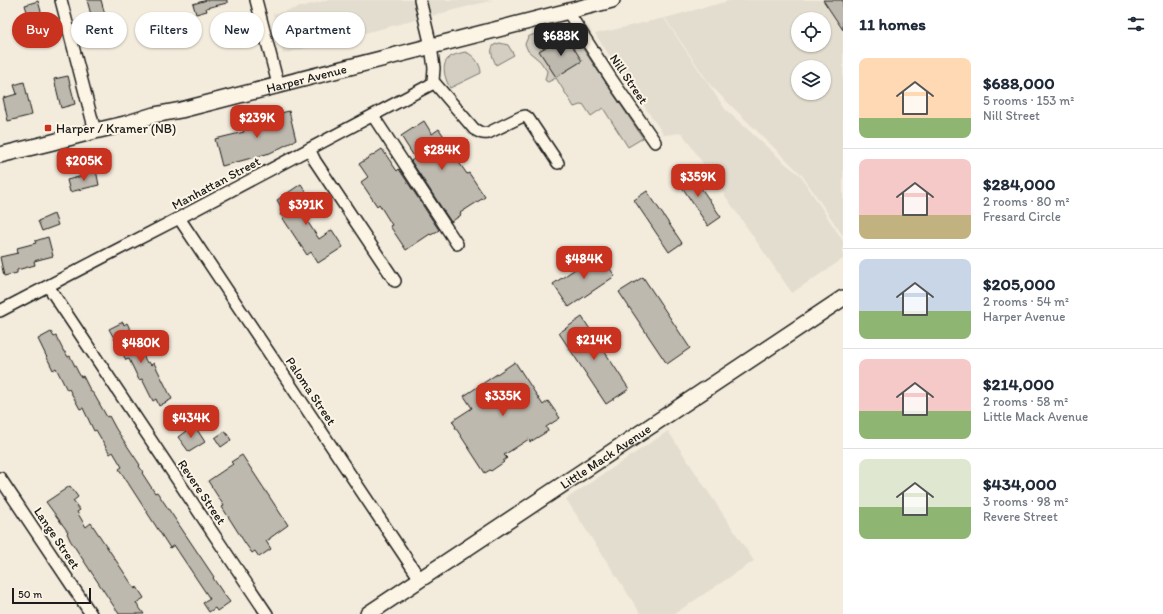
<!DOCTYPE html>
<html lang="en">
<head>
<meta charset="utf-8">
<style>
	:root { --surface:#fff; --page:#f2f2f3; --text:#1f2937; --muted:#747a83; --line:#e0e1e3; --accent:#c8321e }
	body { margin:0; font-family:Itim,sans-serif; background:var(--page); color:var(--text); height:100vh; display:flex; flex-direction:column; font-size:15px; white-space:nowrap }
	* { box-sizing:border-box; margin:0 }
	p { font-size:13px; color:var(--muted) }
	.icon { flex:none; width:22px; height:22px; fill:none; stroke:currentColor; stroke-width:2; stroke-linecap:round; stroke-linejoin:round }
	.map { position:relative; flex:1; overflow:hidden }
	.panel { display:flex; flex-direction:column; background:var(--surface); width:320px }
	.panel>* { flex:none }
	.banner { position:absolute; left:12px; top:12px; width:380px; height:36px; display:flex; gap:8px }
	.buttons { position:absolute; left:791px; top:12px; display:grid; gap:8px }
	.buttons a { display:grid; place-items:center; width:40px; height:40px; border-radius:50%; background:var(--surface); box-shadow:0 1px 3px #0004; font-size:20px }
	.scale { position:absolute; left:12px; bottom:10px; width:79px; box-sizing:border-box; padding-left:4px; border:2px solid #1c1c1c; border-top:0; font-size:11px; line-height:14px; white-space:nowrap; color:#1c1c1c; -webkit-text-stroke:3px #fcf5e5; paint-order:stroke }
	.price { position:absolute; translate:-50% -34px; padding:0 9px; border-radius:8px; background:var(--accent); color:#fff; font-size:13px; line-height:26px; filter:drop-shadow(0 1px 2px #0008) }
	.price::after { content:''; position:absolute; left:50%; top:24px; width:12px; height:9px; margin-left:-6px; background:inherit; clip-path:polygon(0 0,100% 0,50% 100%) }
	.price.active { background:#222; color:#fff }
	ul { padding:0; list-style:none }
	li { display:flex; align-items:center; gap:12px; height:100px; padding:0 16px }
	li+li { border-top:1px solid var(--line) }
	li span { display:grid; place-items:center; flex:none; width:112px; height:80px; border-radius:8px; color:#555 }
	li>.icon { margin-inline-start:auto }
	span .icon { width:48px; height:48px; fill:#fffc; stroke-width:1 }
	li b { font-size:17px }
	h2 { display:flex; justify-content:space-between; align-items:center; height:48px; padding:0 16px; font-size:17px }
	.pill { padding:0 14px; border-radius:18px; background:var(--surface); box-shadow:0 1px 3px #0004; font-size:14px; line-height:36px }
	.pill.active { background:var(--accent); color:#fff }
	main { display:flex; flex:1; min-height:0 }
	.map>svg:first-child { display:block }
</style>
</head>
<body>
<main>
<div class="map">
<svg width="843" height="614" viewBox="0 0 843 614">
	<rect width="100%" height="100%" fill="#f3ecdd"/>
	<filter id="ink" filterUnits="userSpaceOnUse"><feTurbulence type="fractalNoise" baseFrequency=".025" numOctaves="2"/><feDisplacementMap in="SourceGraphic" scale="8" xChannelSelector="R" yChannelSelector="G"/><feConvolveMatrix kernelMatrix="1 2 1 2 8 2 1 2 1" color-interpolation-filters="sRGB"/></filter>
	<g filter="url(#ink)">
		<path fill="#e3ddcf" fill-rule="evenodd" d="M328,0H493L283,54L273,14Z
			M732,0H822L843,32V236L802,175L711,86L665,18ZM798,19H824V45H798ZM798,67H824V93H798Z
			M664,18L725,109L787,165L800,175L843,241V259L792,293L682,133L664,135L595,34Z
			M668,431L754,561L674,614H641L566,499Z"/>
		<path fill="#d3cec1" stroke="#78756e" d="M561,29C566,28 569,30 573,34L643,138L628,147L603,108L591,116L583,104L574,107L556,78L548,82L546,81L545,80L547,71L540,61L528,51L525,44L528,37L532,35Z
			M500,43L508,45L514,55L496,65C493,58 489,51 494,45Z
			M465,52C473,54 481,64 481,73L450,88C445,79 439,62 452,56C456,54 461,53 465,52Z"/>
		<path fill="#beb9ae" stroke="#1c1c1c" d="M87,0H101L108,26L95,30Z
			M207,0H227V3L206,8L207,11L196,14L193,4Z
			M823,0H843V30Z
			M38,1L50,42L37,45L25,5Z
			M568,39L582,61L556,77L539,51L551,44L553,47L555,45L556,47Z
			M68,76L75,104L61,108L54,79Z
			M24,82L32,115L8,121L3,98L17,94L14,85Z
			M289,111L296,140L270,153L222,166L215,139L244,132L241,123Z
			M424,121L432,134L439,129L455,153L453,154L467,174L469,173L485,197L460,213L461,215L451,222L411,161L415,158L401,136Z
			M382,149L397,171L399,169L439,230L431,235L430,234L406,250L390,226L392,225L379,204L377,206L361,182L368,177L359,164Z
			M688,169L721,217L708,226L676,178Z
			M96,170L99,185L70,192L67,180L86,175V172Z
			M301,184L312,201L299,209L319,239L332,230L343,247L318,263L311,252L307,255L280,214L284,212L277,200Z
			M647,191L682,243L669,252L634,200Z
			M54,214L58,225L42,231L38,221Z
			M48,237L53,256L34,261L35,265L17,270V273L4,276L0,257L18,253L17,248L36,243L35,241Z
			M599,253L615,276L569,307L553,284Z
			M643,277L690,348L667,364L619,292Z
			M582,317L629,389L606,404L559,333Z
			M123,322L124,325L127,323L147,363L149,362L151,365L154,363L172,399L159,406L156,399L153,401L142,379L139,380L129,359L126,360L109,329Z
			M51,332L54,337L56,336L64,352H65L68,357L70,356L78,372L81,377L83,376L91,392H92L95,396L107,417L109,416L116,429L140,465L139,466L143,472L142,473L155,493L157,492L214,577L213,578L223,593L230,602L217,611L215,608L209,612L203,603L210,599L174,545L170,548L119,469L122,467L113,452L110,454L96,430L94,431L83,408L80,409L69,389L67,390L56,368L53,370L38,339Z
			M515,362L543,405L548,401L560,418L546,427L548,431L530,442L529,439L504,455L507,458L503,461L504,462L491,471L490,470L485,473L455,427H456L452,421L472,408L464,396Z
			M190,428L192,431L196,428L205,442L189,452L178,437Z
			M225,431L231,440L221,447L215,438Z
			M242,455L288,525L270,538V539L266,541L271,549L259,557L255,551L252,553L245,543L222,507L224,506L208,481L233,464L231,462Z
			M70,486L78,497L73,501L80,510L77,512L86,527L91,523L135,589L137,587L144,598L136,603L144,614H119L70,540L67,533L68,532L46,502Z"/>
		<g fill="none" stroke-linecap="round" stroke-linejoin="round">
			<g stroke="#1c1c1c" stroke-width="14">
				<path id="minor" d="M61,0L95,131
					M256,0L278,84
					M568,12L612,80L655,142
					M433,81L474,129C479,132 482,134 488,133L521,117L525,116L528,118L558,163
					M373,116L457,244
					M309,149L315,161L395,281
					M179,218L420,579
					M48,286L267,614
					M0,311L111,253L179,218L430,85L433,81L434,68L431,46L420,0
					M0,478L91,614"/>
			</g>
			<g stroke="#1c1c1c" stroke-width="18">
				<g id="secondary">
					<path id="s1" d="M0,155L53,142L95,131L125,124L154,115L181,110L612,0"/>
					<path id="s2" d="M368,614L843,298"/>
				</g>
			</g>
			<use href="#minor" stroke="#fcf5e5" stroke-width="11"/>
			<use href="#secondary" stroke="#fcf5e5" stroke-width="15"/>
		</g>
	</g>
	<rect fill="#c8321e" stroke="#fcf5e5" stroke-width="1.5" x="44" y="124" width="8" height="8" rx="2"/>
	<g text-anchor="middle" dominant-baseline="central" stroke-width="4" stroke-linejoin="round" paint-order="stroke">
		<g font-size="13" fill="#1c1c1c" stroke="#fcf5e5">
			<text stroke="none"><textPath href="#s1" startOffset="316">Harper Avenue</textPath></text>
			<text transform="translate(629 79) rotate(56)">Nill Street</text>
			<text transform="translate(216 183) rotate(-28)">Manhattan Street</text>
			<text transform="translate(311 391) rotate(56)">Paloma Street</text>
			<text stroke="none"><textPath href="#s2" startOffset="285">Little Mack Avenue</textPath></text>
			<text transform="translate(202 492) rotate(56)">Revere Street</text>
			<text transform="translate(57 538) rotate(56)">Lange Street</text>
		</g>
		<g font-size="13" fill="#1c1c1c" stroke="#fcf5e5" text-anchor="start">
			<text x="56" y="128">Harper / Kramer (NB)</text>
		</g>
	</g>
</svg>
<div class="buttons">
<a><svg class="icon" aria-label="locate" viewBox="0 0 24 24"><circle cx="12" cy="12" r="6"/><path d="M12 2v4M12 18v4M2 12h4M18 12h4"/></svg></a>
<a><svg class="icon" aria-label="layers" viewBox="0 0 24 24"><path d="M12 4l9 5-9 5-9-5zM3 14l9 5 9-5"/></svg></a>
</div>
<div class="scale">50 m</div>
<b class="price active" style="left:561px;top:57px">$688K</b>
<b class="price" style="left:257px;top:139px">$239K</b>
<b class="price" style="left:442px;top:171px">$284K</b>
<b class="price" style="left:84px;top:182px">$205K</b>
<b class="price" style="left:698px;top:198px">$359K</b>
<b class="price" style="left:306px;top:226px">$391K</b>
<b class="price" style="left:584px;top:280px">$484K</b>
<b class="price" style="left:594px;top:361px">$214K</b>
<b class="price" style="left:141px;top:364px">$480K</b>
<b class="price" style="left:503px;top:417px">$335K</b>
<b class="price" style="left:191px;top:439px">$434K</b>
<div class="banner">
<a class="pill active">Buy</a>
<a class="pill">Rent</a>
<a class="pill">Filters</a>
<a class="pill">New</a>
<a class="pill">Apartment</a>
</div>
</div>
<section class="panel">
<h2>11 homes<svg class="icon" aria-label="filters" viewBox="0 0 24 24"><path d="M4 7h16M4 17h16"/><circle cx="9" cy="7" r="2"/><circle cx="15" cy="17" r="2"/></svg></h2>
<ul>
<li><span style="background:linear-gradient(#ffd9b3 75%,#8fb573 0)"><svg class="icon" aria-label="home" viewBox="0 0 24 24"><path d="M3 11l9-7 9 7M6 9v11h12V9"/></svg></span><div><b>$688,000</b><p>5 rooms · 153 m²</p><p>Nill Street</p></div></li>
<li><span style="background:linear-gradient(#f6c9c9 70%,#c2b280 0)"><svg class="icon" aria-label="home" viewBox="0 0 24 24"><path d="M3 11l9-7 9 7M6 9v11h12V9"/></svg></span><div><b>$284,000</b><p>2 rooms · 80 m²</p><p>Fresard Circle</p></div></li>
<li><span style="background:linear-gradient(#c9d6e8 65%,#8fb573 0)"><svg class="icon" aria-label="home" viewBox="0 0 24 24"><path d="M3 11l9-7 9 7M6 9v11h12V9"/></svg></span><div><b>$205,000</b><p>2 rooms · 54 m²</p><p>Harper Avenue</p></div></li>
<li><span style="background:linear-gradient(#f6c9c9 65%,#8fb573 0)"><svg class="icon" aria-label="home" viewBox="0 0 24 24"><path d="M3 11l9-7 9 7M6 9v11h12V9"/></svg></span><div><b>$214,000</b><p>2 rooms · 58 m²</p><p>Little Mack Avenue</p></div></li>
<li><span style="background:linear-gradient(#dfe7d0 60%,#8fb573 0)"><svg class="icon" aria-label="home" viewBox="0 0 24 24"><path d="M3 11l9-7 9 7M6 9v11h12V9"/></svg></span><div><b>$434,000</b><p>3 rooms · 98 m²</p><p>Revere Street</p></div></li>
</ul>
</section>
</main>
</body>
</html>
